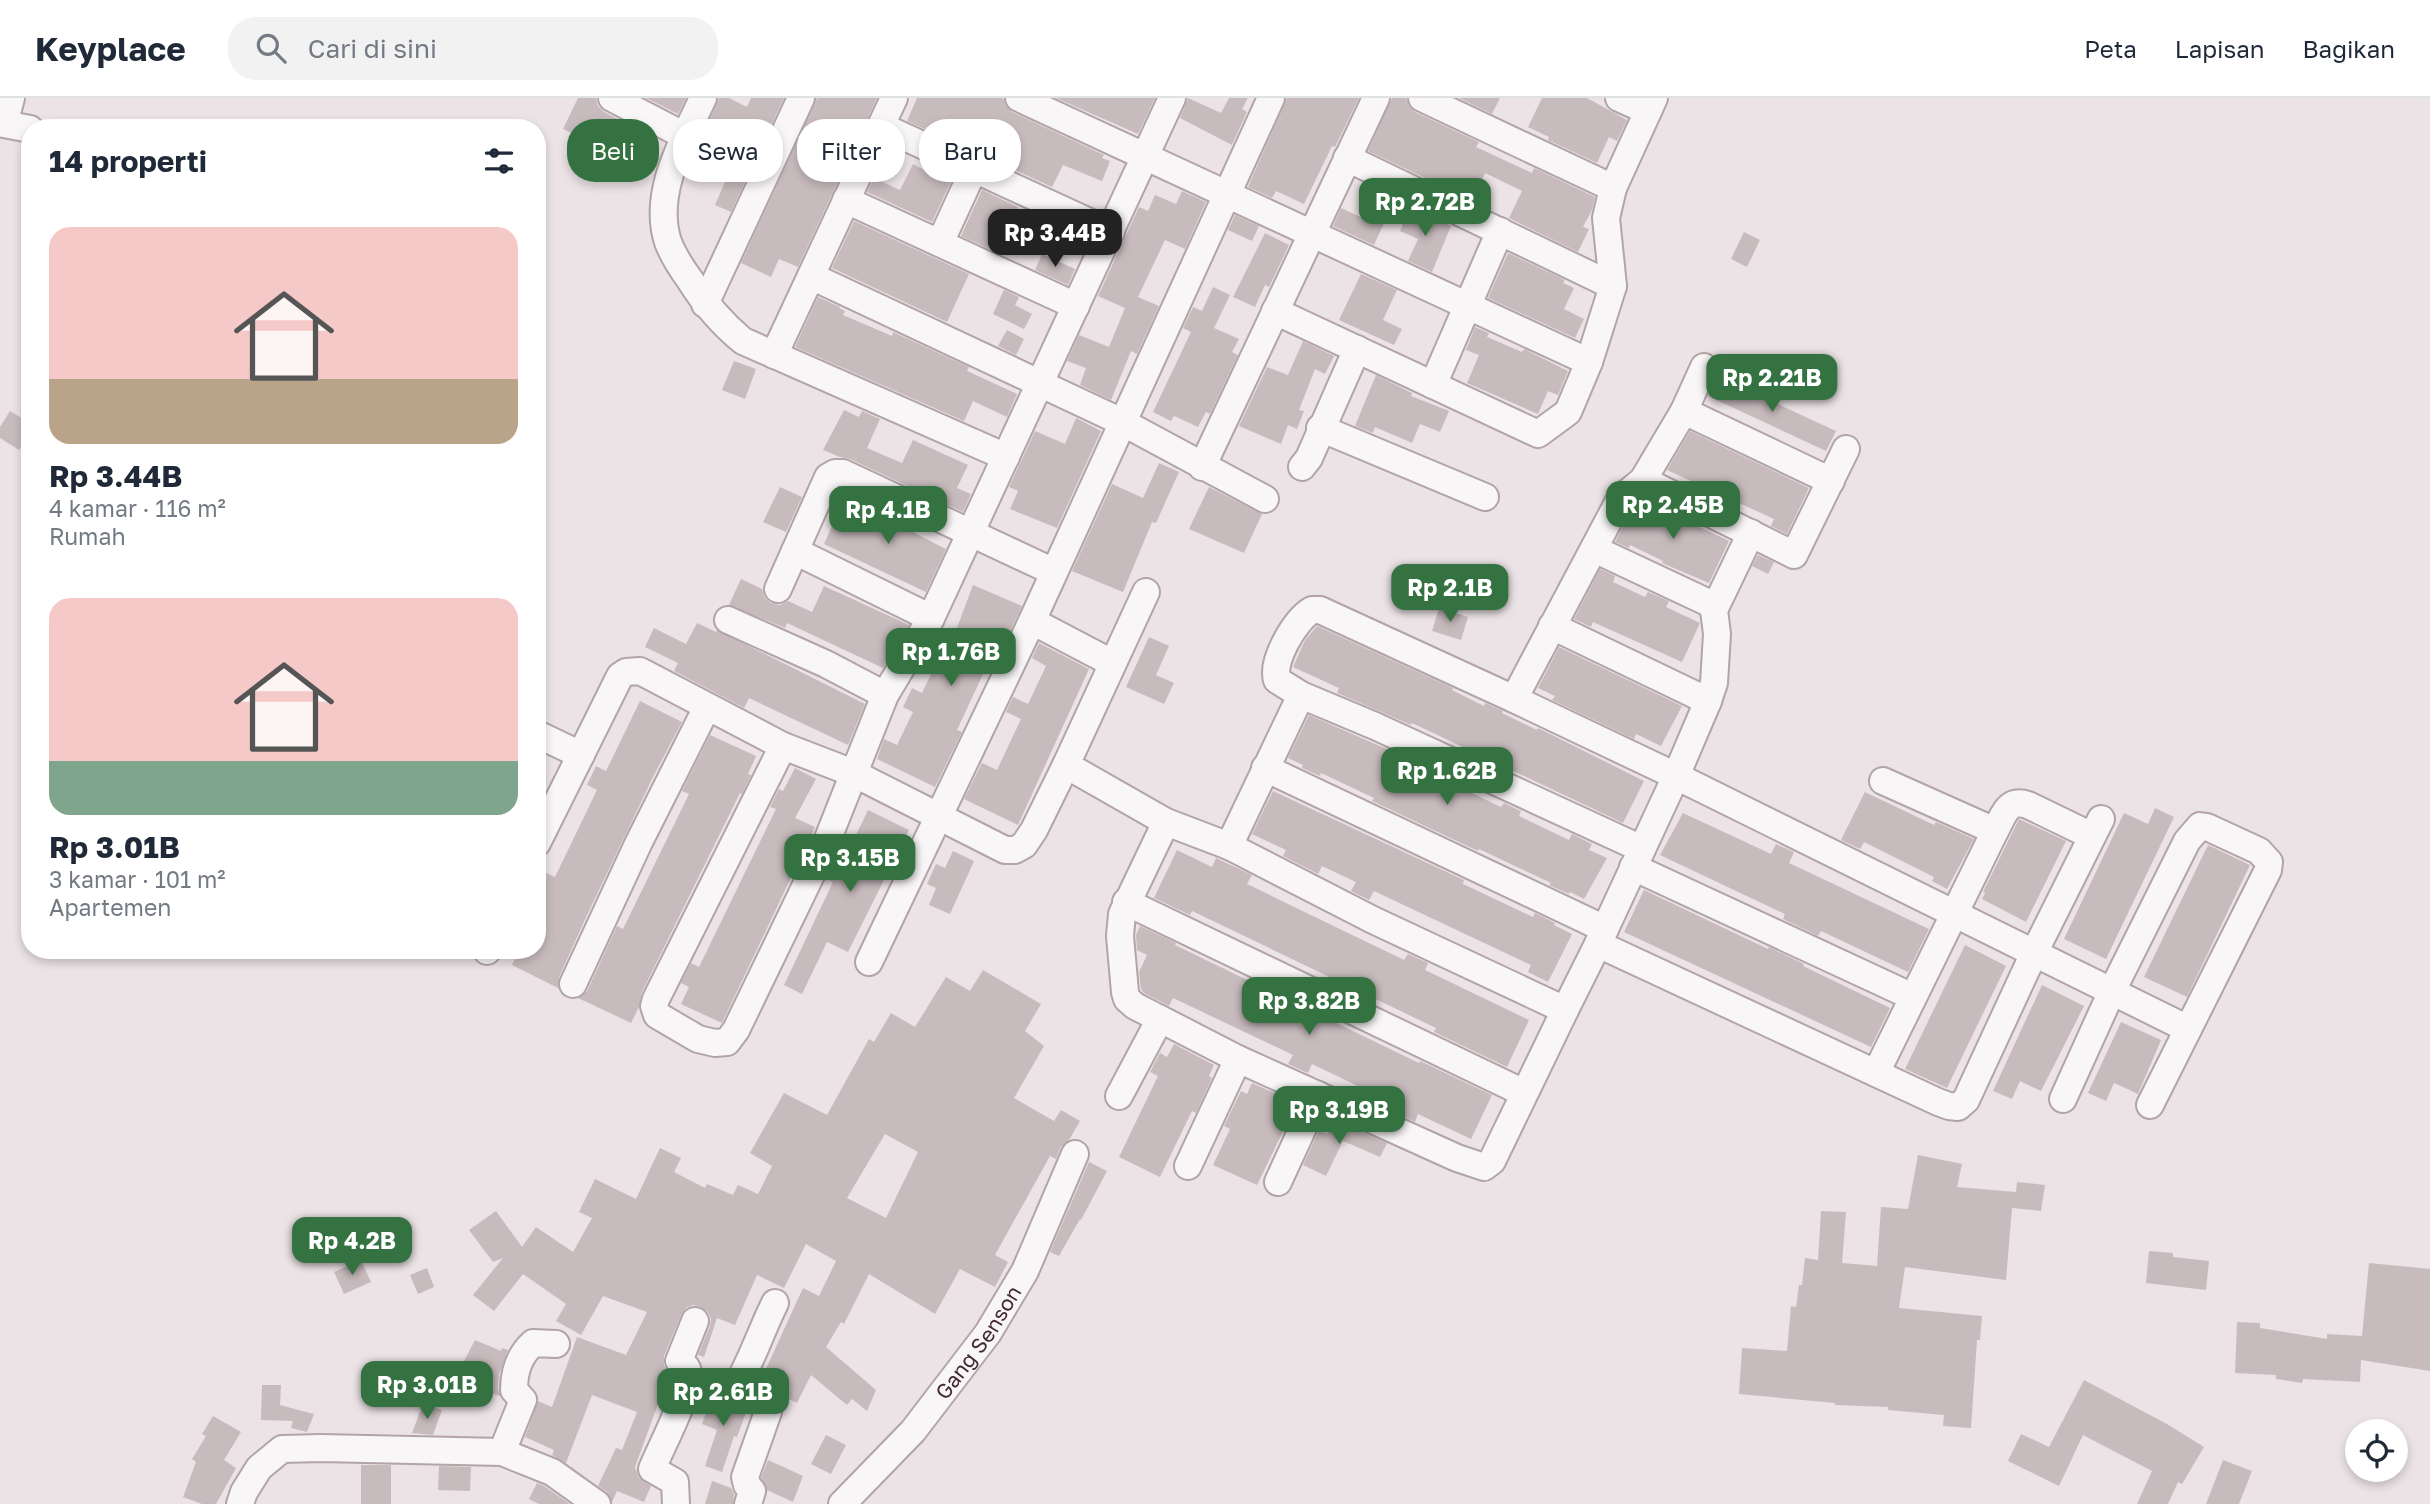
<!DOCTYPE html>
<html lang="id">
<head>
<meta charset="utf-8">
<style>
	:root { --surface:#fff; --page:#f2f2f3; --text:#1f2937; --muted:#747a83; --line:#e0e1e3; --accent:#347241 }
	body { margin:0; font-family:"Golos Text",sans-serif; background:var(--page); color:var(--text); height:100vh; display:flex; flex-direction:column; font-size:26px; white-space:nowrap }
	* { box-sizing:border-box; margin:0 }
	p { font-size:23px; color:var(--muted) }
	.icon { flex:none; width:38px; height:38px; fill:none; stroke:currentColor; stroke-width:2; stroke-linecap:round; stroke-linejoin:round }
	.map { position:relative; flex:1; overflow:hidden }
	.side { position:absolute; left:21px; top:21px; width:525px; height:840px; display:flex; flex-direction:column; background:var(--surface); border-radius:28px; box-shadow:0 4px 10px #0003 }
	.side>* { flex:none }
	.hud { position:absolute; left:567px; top:21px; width:665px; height:63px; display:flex; gap:14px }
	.buttons { position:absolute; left:2345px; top:1321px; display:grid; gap:14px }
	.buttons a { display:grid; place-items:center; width:63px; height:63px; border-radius:50%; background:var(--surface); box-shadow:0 4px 10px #0003; font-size:35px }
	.price { position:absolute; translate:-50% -60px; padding:0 16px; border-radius:14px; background:var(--accent); color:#fff; font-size:23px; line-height:46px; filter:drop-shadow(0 2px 4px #0008) }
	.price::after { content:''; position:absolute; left:50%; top:42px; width:21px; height:16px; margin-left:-10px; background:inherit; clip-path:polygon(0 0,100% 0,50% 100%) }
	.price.active { background:#222; color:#fff }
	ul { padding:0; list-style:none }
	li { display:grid; align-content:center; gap:14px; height:371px; padding:0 28px }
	li span { display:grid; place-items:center; height:217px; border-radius:21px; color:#555 }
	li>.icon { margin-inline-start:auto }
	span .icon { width:126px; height:126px; fill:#fffc; stroke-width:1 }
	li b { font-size:30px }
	h2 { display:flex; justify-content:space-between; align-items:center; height:84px; padding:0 28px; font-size:30px }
	.pill { padding:0 24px; border-radius:28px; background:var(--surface); box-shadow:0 4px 10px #0003; font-size:24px; line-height:63px }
	.pill.active { background:var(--accent); color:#fff }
	header { display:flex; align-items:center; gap:42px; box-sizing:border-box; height:98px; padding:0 35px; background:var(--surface); border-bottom:2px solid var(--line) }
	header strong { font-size:33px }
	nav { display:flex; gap:38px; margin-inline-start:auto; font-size:24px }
	.search { width:490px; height:63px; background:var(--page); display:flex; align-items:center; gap:18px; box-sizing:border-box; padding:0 24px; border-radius:28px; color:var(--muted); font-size:26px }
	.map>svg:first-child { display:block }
</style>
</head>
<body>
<header>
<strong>Keyplace</strong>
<div class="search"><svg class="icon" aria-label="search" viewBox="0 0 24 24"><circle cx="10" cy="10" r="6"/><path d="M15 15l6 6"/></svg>Cari di sini</div>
<nav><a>Peta</a><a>Lapisan</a><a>Bagikan</a></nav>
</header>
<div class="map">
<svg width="2430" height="1406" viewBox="0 0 2430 1406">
	<rect width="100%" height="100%" fill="#ebe3e5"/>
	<path fill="#c8bbbe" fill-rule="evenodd" d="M578,0H596L598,8L604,14L647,36L639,53L622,45L618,53L583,36L581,40L563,31Z
		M646,0H686L678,16Z
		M719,0H729L747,9L751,0H784L731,114L715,107L725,84L717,80L724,64L703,54L712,36L705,32Z
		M817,0H877L798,169L779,161L771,179L741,165Z
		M917,0H1003L1006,8L1012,14L1104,57L1102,60L1110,63L1102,83L1063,67L1052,89L907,23Z
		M1056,0H1155L1138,36Z
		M1188,0L1221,15L1229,0H1248L1242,11L1247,14L1232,47L1180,20Z
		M1287,0H1359L1335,49L1332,48L1304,106L1276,93L1272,100L1248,89Z
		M1392,0H1406L1409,8L1415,14L1479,44L1476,49L1532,75L1534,70L1595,99L1592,112L1583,129L1589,131L1578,154L1509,120L1522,93L1485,75L1472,102L1368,53Z
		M1459,0H1500L1492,16Z
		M1542,0H1587L1627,22L1617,43L1609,39L1597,65L1548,42L1549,39L1528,29Z
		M913,66L928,74L931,68L953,79L932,124L867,94L874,80L900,92Z
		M982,92L1018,109L998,155L961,138Z
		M1182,93L1206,104L1185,151L1165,142L1138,199L1159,208L1137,256L1131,253L1111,302L1080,287L1086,270L1067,263L1079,237L1109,249L1125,210L1098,198L1139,109L1148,113L1155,97L1176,106Z
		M1411,108L1451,128L1432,174L1408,163L1418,141L1400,133Z
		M1341,110L1365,121L1366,118L1384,125L1374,147L1333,128Z
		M1235,117L1259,128L1252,143L1228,132Z
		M854,123L969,176L947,224L832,170Z
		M1744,134L1760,142L1747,169L1731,161Z
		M1265,135L1289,147L1269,189L1265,187L1255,209L1233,199Z
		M1508,155L1565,182L1563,185L1574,190L1564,211L1584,221L1575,240L1488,200Z
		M1042,156L1075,171L1068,187L1035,172Z
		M1361,176L1397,192L1383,222L1402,231L1394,247L1339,222Z
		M1213,189L1230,197L1214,230L1239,241L1232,254L1238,257L1210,316L1206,314L1198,329L1174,318L1171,323L1153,314L1191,234L1183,230L1193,209L1202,213Z
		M1004,192L1019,199L1015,207L1032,216L1024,231L993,216Z
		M818,199L840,209L839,210L845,213L843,217L892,238L893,234L969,269L967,273L1017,296L1007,319L973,303L964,323L795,249Z
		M1475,229L1489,235L1487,239L1522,254L1524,251L1568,273L1558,297L1548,293L1538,316L1467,285L1479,257L1466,252Z
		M1007,232L1024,241L1016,257L998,248Z
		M1303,243L1334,258L1325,276L1315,271L1299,312L1304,313L1297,331L1288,327L1281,346L1239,328L1267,269L1288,277Z
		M734,263L756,271L745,301L722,292Z
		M1376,277L1412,295L1411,298L1449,313L1440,334L1420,326L1412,345L1375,329L1373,335L1355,328Z
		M1717,278L1836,333L1826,353L1708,298Z
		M844,312L859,319L862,313L880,321L867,350L902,365L913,342L968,367L957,390L971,396L963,414L850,361L840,359L823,352Z
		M10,313L30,325V334L19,352L0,340V329Z
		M1076,320L1101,333L1057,430L1010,411L1018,393L1009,389L1035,333L1065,346Z
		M1690,333L1809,390L1787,436L1771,428L1774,421L1667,372Z
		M1159,365L1179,374L1156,425L1152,424L1123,494L1072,473L1112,386L1143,400Z
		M780,389L802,399L786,434L763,424Z
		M1209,389L1262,416L1244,455L1189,431Z
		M864,402L901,419L897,426L946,451L926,494L824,446L832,428L847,435Z
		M1643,402L1729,443L1709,485L1662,465L1663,463L1630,447L1629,450L1615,444L1632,411Z
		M1758,457L1774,464L1768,476L1752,468Z
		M1600,471L1615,478L1613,484L1645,499L1648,494L1669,503L1666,509L1700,525L1682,564L1593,524L1591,529L1574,521Z
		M741,481L762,491L765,500L771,505L780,507L788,503L812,514L824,488L909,527L883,570L787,525L785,530L729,507Z
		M973,487L1022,508L1003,548L997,546L957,632L962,634L935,689L877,661L884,641L897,647L913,614L903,609L912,590L922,595L948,541L952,543Z
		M1439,510L1468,519L1461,542L1432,533Z
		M697,525L716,534L717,532L865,606L848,647L749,600L744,610L674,573L678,565L645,549L654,530L686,546Z
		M1317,528L1453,590L1452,592L1484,608L1485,605L1503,613L1502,615L1537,632L1538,630L1644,683L1623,725L1412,625L1411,627L1337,595L1339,590L1293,569L1305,542Z
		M1149,539L1169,548L1156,577L1174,585L1164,606L1126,589Z
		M1039,545L1089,571L1018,727L964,701L982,665L997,672L1021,621L1006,614L1013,599L1028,606L1046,568L1032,560Z
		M1559,549L1682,608L1661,648L1636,636L1634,641L1552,602L1555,598L1538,590Z
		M640,603L682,624L653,679L588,815L559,879L558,890L512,867L519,852H537V793L546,775L555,779L597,692L587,687L596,668L606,673Z
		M1309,617L1398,656L1396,659L1501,709L1504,705L1521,713L1519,718L1569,742L1572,736L1592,746L1589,752L1607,760L1584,801L1570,794L1569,796L1549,787L1551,785L1479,751L1478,753L1372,703L1374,700L1321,675L1320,678L1302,670L1303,667L1288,660Z
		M710,637L756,658L748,676L751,677L742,696L740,695L642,894L639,909L631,925L578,900L587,893L617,828L623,831L689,696L682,693Z
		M795,670L816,681L795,720L815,729L722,925L681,906L689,889L681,885L691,865L699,869L776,711L770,709L779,691L783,693Z
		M1273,693L1464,782L1463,786L1533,819L1535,815L1555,825L1554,827L1572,836L1548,884L1528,874L1531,867L1374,793L1369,802L1351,793L1356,784L1322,768L1318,776L1283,758L1286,752L1252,736Z
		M1865,694L1934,727L1936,724L1974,741L1947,791L1932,783L1934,779L1864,744L1860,751L1841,742Z
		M2155,710L2174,719L2106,861L2064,841L2124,715L2148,726Z
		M868,712L909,732L848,854L827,844L802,896L784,887L833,784L827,781L836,761L843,764Z
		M1683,715L1771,756L1776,746L1794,754L1789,765L1929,831L1908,874L1821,833L1818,838L1783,821L1785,816L1660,757Z
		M2019,721L2066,743L2026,824L1982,801L1985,795L1983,794Z
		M2208,747L2250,767L2187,899L2144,879Z
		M1177,752L1212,769L1216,760L1235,769L1252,777L1247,786L1404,862L1408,856L1428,865L1425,872L1529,922L1507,969L1434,934L1436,930L1192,813L1190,817L1154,800Z
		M953,753L974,763L950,816L929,807L936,790L927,786L936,766L945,770Z
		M1644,792L1768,851L1769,849L1804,866L1803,868L1890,910L1871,949L1624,834Z
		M1140,828L1176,845L1175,847L1419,965L1420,963L1492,997L1471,1041L1418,1016L1415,1024L1360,999L1364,991L1312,966L1308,975L1288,966L1293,957L1173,900L1169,908L1144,895L1141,891L1139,874L1147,857L1137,852L1136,837Z
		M1965,847L2006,868L1947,990L1905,971Z
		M983,872L1041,906L1025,933L1044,948L1014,1000L1054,1023L1061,1012L1080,1023L1069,1042L1061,1049L1056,1061L1050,1058L995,1157L1008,1164L995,1189L960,1171L935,1216L869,1176L844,1226L841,1224L826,1249L876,1292L867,1313L852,1301L847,1307L811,1277L797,1305L785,1299L780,1287L764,1275L803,1190L819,1198L836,1163L806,1146L784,1190L757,1177L735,1227L717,1220L704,1259L698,1257L710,1228L711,1221L708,1214L701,1209L693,1207L686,1210L681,1217L664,1258V1268L669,1276L635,1369L639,1380L651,1388L644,1404L617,1393L612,1404L607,1394L598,1388L616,1350L622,1352L637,1314L592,1297L566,1365L552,1357L554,1352L525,1339L538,1303L552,1309L577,1239L626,1257L647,1214L603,1198L581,1237L556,1223L566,1206L523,1176L494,1213L473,1197L503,1160L493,1164L469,1132L496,1113L522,1149L536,1129L573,1154L592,1120L579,1114L595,1081L636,1101L660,1050L681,1060L674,1074L705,1090L707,1086L733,1097L738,1087L758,1096L772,1068L750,1055L784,995L827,1017L869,941L874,944L891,915L915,929L946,879L970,893ZM885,1036L918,1054L886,1120L847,1100Z
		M2042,887L2084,908L2041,993L2020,983L2012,1001L1993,993Z
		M2121,924L2161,942L2138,996L2114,985L2106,1003L2088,995Z
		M1174,946L1214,967L1209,978L1212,980L1196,1015L1192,1013L1160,1079L1119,1059L1158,978L1150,974L1160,955L1167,959Z
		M1252,985L1297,1005L1257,1087L1213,1067L1230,1031L1224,1028L1241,993L1247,996Z
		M1334,1022L1387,1045L1380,1059L1343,1043L1326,1078L1303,1067L1319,1032L1327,1036Z
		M1918,1057L1962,1066L1957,1089L2016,1094L2017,1084L2045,1087L2041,1113L2012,1110L2006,1182L1905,1169L1899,1210L1982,1218L1980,1242H1977L1971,1330L1943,1328L1944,1317L1888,1312V1309L1835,1307V1305L1739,1296L1742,1250L1787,1253L1791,1208L1796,1209L1799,1187H1802L1805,1160L1818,1162L1821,1113L1846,1114L1842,1165L1877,1168L1881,1109L1908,1111Z
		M1089,1064L1107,1073L1081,1122L1080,1121L1059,1158L1050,1154Z
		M2149,1153L2173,1155V1159L2209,1163L2206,1192L2146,1185Z
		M361,1162L371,1184L344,1196L334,1174Z
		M2369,1165L2430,1171V1273L2361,1262L2360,1284L2303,1281L2302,1285L2276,1281V1277L2235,1275L2237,1224L2260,1225V1230L2327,1241V1236L2362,1238Z
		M427,1170L434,1189L418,1196L410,1177Z
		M475,1242L501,1253L502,1250L508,1252L499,1277L498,1291L500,1298L484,1293L489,1275L464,1263Z
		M2084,1282L2167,1326L2204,1349L2182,1386L2178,1384L2168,1406H2137L2152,1373L2083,1337L2059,1388L2008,1363L2021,1336L2049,1349Z
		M262,1287H281L280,1307L314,1316L307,1334L291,1330L293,1323L261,1322Z
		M713,1296L748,1309L737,1339L734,1338L722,1374L705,1368L717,1332L702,1326Z
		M423,1306L442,1312L433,1337L412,1335Z
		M213,1318L241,1334L224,1362L236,1370L216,1406H202L183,1399L196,1364L192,1361L206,1338L202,1336Z
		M826,1337L846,1347L831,1376L811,1366Z
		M768,1362L803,1378L793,1404L767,1392L761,1380Z
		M2223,1362L2252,1373L2239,1406H2206Z
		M361,1367H391V1406H361Z
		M439,1368L471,1369L470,1393L438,1392Z
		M712,1383L731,1390L734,1396L733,1406H705Z
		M537,1385L544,1388L570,1406H539L529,1401Z"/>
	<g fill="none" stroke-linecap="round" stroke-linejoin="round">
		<g stroke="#b2a4a7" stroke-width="30">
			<g id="minor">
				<path d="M11,0L4,26L30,31"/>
				<path d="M612,0L685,38"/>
				<path d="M703,0C683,43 652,95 668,144C673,157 682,171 690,182C705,206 721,225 743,243L1006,359"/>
				<path d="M1019,0L1589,264"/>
				<path d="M1422,0L1613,90"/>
				<path d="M1619,0L1648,13"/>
				<path d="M881,28L1111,134"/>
				<path d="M1347,60L1613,188"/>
				<path d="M846,102L1076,208"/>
				<path d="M940,145L974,71"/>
				<path d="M811,178L1122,324L1265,401"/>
				<path d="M705,206L801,0"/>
				<path d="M1275,213L1538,336L1568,314L1589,264L1613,188L1606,120L1613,90L1654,0"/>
				<path d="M774,257L894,0"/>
				<path d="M1433,287L1500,133"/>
				<path d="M1684,313L1831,383"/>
				<path d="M1320,330L1485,399"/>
				<path d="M1202,369L1376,0"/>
				<path d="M1302,369L1309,360L1357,251"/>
				<path d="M1643,382L1794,457L1846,351"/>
				<path d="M1594,451L1709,505L1714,512L1717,536L1714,585L1708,603L1676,678L2188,931"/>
				<path d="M795,453L931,520"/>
				<path d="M778,491L828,379L835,375H843L1054,474"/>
				<path d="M1714,512L1751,435"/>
				<path d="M728,522L826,566L885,597"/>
				<path d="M1032,523L1112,565"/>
				<path d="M1552,528L1708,603"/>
				<path d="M1301,597L1277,582C1271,563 1295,522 1312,512H1320L1514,601"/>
				<path d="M537,636L581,657"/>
				<path d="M783,648L656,901L654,908L657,917L698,941L715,945L727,944L736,932L825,748L885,597L931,520L1172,0"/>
				<path d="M1066,667L1166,724L1229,748L1373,822L1565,912L1598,846L1676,678L1514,601L1620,401L1643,382L1684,313L1704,269"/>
				<path d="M1265,670L1605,831"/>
				<path d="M1883,683L1995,733"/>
				<path d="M1166,724L1122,816L1120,838L1125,894L1127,901L1135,908L1238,961L1457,1060L1484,1069L1492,1063L1565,912"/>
				<path d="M537,745L620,578L626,574L640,573L783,648L853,675L1005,752H1015L1024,747L1034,732L1066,667L1146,494"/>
				<path d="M1229,748L1301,597L1375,628L1642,751"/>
				<path d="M1633,769L1913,899"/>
				<path d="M1126,804L1524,995"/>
				<path d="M1598,846L1938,1004L1949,1008L1958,1009L1966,1002L2034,855L2101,721"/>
				<path d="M487,853L488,852"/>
				<path d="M869,864L1032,523L1271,0"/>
				<path d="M573,886L639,744L707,609"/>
				<path d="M1876,975L1995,733C2004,717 2007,700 2028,707L2092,738"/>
				<path d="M1119,998L1160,921"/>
				<path d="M2063,1001L2112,893L2187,743L2200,728L2207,729L2259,753L2269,764L2268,772L2150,1007"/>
				<path d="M1188,1068L1238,961"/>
				<path d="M1278,1084L1318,997"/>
				<path d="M502,1354L523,1302L514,1292C514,1273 519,1258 533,1245L556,1246"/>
				<path d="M240,1406L244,1394L259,1370L282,1351L321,1350L502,1354L552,1374L597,1406"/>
				<path d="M676,1406L675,1384L652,1371C661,1349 689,1297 688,1276C688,1269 684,1267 679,1263L695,1223"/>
				<path d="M748,1406L752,1393L747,1387L745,1379L768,1314L770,1299L749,1284L743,1276C755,1253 763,1229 775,1205"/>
				<path id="s1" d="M842,1406L913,1333L988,1235L1025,1173L1075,1056"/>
			</g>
		</g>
		<use href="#minor" stroke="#f9f6f7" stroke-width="26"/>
	</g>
	<g text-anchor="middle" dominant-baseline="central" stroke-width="7" stroke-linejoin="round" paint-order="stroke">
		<g font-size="21" fill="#432b30" stroke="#f8f3f4">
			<text stroke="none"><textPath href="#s1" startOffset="212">Gang Senson</textPath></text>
		</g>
	</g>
</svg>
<div class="buttons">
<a><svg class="icon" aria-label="locate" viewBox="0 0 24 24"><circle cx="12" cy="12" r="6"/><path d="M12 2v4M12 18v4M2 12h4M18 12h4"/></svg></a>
</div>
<b class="price" style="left:1425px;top:140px">Rp 2.72B</b>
<b class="price active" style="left:1055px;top:171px">Rp 3.44B</b>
<b class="price" style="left:1772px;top:316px">Rp 2.21B</b>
<b class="price" style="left:1673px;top:443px">Rp 2.45B</b>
<b class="price" style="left:888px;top:448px">Rp 4.1B</b>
<b class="price" style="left:1450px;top:526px">Rp 2.1B</b>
<b class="price" style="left:951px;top:590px">Rp 1.76B</b>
<b class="price" style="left:1447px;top:709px">Rp 1.62B</b>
<b class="price" style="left:850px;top:796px">Rp 3.15B</b>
<b class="price" style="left:1309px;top:939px">Rp 3.82B</b>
<b class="price" style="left:1339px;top:1048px">Rp 3.19B</b>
<b class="price" style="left:352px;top:1179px">Rp 4.2B</b>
<b class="price" style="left:427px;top:1323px">Rp 3.01B</b>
<b class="price" style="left:723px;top:1330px">Rp 2.61B</b>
<div class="hud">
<a class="pill active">Beli</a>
<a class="pill">Sewa</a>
<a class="pill">Filter</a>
<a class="pill">Baru</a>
</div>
<section class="side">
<h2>14 properti<svg class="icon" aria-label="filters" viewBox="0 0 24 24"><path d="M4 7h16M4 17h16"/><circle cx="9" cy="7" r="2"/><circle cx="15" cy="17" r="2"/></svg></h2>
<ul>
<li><span style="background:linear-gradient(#f6c9c9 70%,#b9a48a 0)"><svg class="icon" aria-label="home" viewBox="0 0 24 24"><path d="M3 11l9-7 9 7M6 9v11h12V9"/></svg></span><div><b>Rp 3.44B</b><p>4 kamar · 116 m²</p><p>Rumah</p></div></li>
<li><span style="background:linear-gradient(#f6c9c9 75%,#7fa58c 0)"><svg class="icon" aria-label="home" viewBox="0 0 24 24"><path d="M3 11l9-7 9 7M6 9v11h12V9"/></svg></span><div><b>Rp 3.01B</b><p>3 kamar · 101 m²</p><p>Apartemen</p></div></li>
</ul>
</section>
</div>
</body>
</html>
